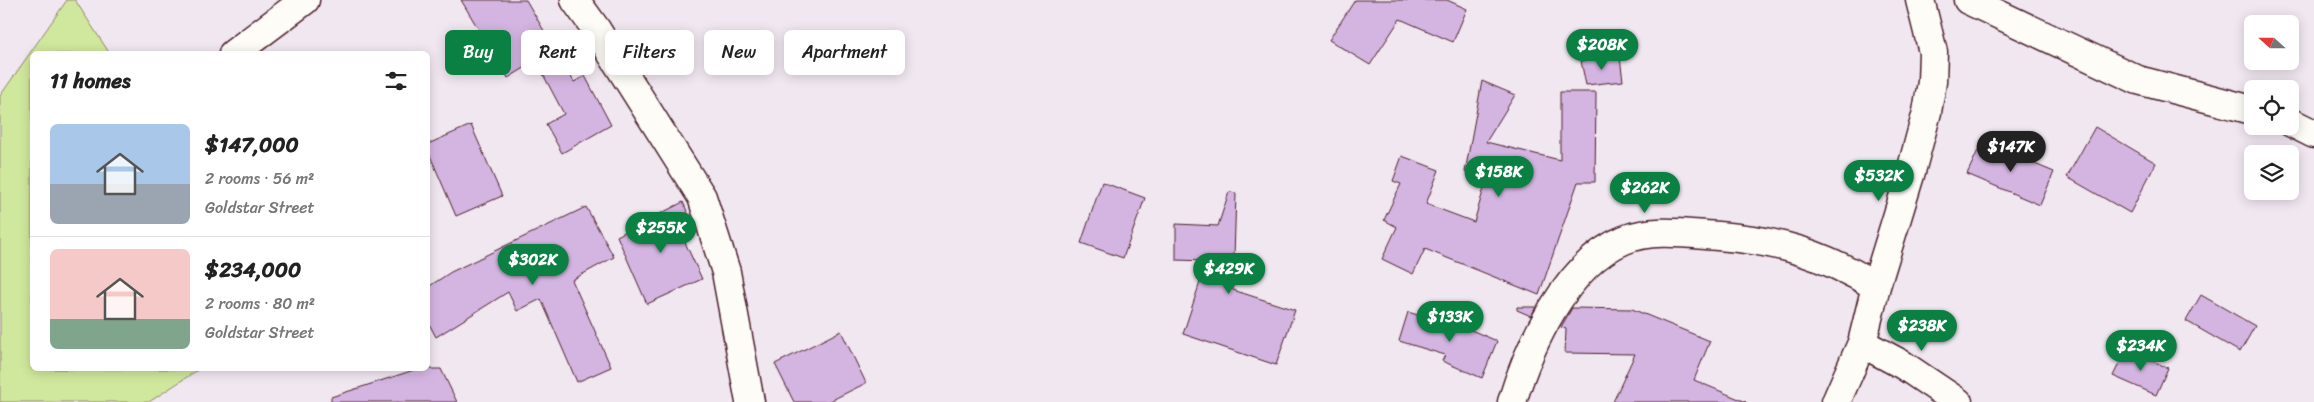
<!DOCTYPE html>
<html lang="en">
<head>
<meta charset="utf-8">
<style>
	:root { --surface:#fff; --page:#f2f2f2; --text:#222; --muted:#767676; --line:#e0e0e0; --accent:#0b8043 }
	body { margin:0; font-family:Sriracha,sans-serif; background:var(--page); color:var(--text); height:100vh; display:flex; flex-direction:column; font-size:19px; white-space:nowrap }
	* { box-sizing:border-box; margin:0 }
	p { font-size:16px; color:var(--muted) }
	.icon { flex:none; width:28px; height:28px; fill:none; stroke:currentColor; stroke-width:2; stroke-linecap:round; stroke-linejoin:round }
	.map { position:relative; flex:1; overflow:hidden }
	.side { position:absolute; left:30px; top:51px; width:400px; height:320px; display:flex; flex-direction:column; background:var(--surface); border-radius:8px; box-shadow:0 2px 12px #0003 }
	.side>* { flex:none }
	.banner { position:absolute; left:445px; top:30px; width:475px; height:45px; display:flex; gap:10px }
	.needle { width:32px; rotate:291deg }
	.buttons { position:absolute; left:2244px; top:15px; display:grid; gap:10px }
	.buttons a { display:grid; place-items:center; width:55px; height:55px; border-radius:8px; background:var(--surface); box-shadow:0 2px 12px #0003; font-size:25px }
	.price { position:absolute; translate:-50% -42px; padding:0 11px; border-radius:18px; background:var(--accent); color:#fff; font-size:16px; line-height:32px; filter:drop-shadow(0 1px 2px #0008) }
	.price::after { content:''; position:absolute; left:50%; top:30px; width:15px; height:11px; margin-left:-8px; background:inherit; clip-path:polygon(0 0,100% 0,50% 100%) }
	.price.selected { background:#222; color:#fff }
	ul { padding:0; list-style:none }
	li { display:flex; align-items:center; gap:15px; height:125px; padding:0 20px }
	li+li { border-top:1px solid var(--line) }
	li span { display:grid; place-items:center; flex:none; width:140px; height:100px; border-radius:8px; color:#555 }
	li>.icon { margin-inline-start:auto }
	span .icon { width:60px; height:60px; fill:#fffc; stroke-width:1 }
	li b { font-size:21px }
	h2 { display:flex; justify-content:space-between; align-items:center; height:60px; padding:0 20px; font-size:21px }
	.pill { padding:0 18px; border-radius:8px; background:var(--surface); box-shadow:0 2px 12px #0003; font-size:18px; line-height:45px }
	.pill.selected { background:var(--accent); color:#fff }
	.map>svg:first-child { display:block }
</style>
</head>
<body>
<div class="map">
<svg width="2314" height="402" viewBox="0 0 2314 402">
	<rect width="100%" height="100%" fill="#f1e7f1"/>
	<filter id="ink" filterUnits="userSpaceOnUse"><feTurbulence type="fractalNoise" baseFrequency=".02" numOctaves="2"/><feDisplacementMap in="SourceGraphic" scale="10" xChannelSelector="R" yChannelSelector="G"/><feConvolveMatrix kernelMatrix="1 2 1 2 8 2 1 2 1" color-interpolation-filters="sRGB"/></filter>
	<g filter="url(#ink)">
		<path fill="#d0e89d" stroke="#8d8464" d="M67,0H75L110,54H32V369H199L149,402H0V96Z"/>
		<path fill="#d4b5e2" stroke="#4a1f2b" d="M461,0H526L574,82L585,76L611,125L562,153L546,124L564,114L536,61L508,78Z
			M1355,0H1447L1467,9L1453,42L1400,19L1370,65L1329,40Z
			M1620,57L1623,81L1586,85L1581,61Z
			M1482,81L1515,95L1486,142L1560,160V92H1596L1595,182H1578L1539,295L1425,249L1413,274L1382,259L1397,227L1384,220L1401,184L1393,181L1402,156L1439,170L1426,204L1474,222L1490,168L1472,164L1467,173L1465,172Z
			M471,125L502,196L456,216L428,151V144Z
			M2095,127L2156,163L2130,213L2067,177Z
			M1982,142L2054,172L2040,205L1967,174Z
			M1102,182L1145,198L1123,258L1081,243Z
			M1229,192L1236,193L1233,290L1295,310L1276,365L1183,334L1207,261L1176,260V224L1218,226Z
			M683,202L695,229L682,236L702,279L647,304L617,236Z
			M586,207L614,257L572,280L611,367L577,382L541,299L517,311L508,292L436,337L428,322V287L451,272Z
			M2201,295L2255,326L2240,352L2186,321Z
			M1517,307H1536L1531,316L1517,310Z
			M1572,308L1632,309L1710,341L1694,380L1746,402H1613L1635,354L1565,353L1566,329L1561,327Z
			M1408,312L1456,327L1457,324L1497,341L1482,378L1442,361L1445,355L1399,341Z
			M841,331L866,383L828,402H794L775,364Z
			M2126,349L2168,368L2156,395L2113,376Z
			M417,369H441L457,402H331V397Z"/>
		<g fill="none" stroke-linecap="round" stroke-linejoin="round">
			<g stroke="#4a1f2b" stroke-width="31">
				<path id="minor" d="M575,0L596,29L702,197L726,272L750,402
					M1968,0L2138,80L2252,110
					M233,54L305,0
					M2290,122L2314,134
					M1862,343L1903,365L1958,402
					M1512,402C1529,346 1566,264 1624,240C1652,228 1688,234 1718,236C1781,241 1822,254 1876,286
					M1836,402L1862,343L1876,286L1910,175L1927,112L1932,82L1933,52L1920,0"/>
			</g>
			<use href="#minor" stroke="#fdfcf7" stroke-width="28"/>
		</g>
	</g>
</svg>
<div class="buttons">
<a><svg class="needle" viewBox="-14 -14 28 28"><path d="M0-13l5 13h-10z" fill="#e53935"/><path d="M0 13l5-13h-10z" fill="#767676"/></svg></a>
<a><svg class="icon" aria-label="locate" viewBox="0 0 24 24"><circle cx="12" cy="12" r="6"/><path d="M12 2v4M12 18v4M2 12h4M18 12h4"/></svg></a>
<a><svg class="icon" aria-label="layers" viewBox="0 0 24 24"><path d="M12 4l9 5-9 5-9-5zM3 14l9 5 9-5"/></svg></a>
</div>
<b class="price" style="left:1602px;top:71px">$208K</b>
<b class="price selected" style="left:2011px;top:173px">$147K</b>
<b class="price" style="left:1499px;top:198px">$158K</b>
<b class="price" style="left:1879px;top:202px">$532K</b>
<b class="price" style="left:1645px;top:214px">$262K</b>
<b class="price" style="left:661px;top:254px">$255K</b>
<b class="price" style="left:533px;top:286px">$302K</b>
<b class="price" style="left:1229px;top:295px">$429K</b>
<b class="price" style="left:1450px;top:343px">$133K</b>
<b class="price" style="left:1922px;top:352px">$238K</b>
<b class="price" style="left:2141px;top:372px">$234K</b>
<div class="banner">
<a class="pill selected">Buy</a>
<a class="pill">Rent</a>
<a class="pill">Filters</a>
<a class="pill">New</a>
<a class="pill">Apartment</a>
</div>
<section class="side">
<h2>11 homes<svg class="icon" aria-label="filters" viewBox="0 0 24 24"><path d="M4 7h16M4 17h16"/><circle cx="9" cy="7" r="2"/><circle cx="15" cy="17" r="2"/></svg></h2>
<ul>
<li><span style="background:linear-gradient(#a9c7e8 60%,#9aa5b1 0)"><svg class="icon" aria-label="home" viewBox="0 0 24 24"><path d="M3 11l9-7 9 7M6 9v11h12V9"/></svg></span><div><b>$147,000</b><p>2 rooms · 56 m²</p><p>Goldstar Street</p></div></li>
<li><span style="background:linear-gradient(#f6c9c9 70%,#7fa58c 0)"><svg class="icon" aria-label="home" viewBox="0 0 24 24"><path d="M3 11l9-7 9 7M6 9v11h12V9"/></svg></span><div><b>$234,000</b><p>2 rooms · 80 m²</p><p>Goldstar Street</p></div></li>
</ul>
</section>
</div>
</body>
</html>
